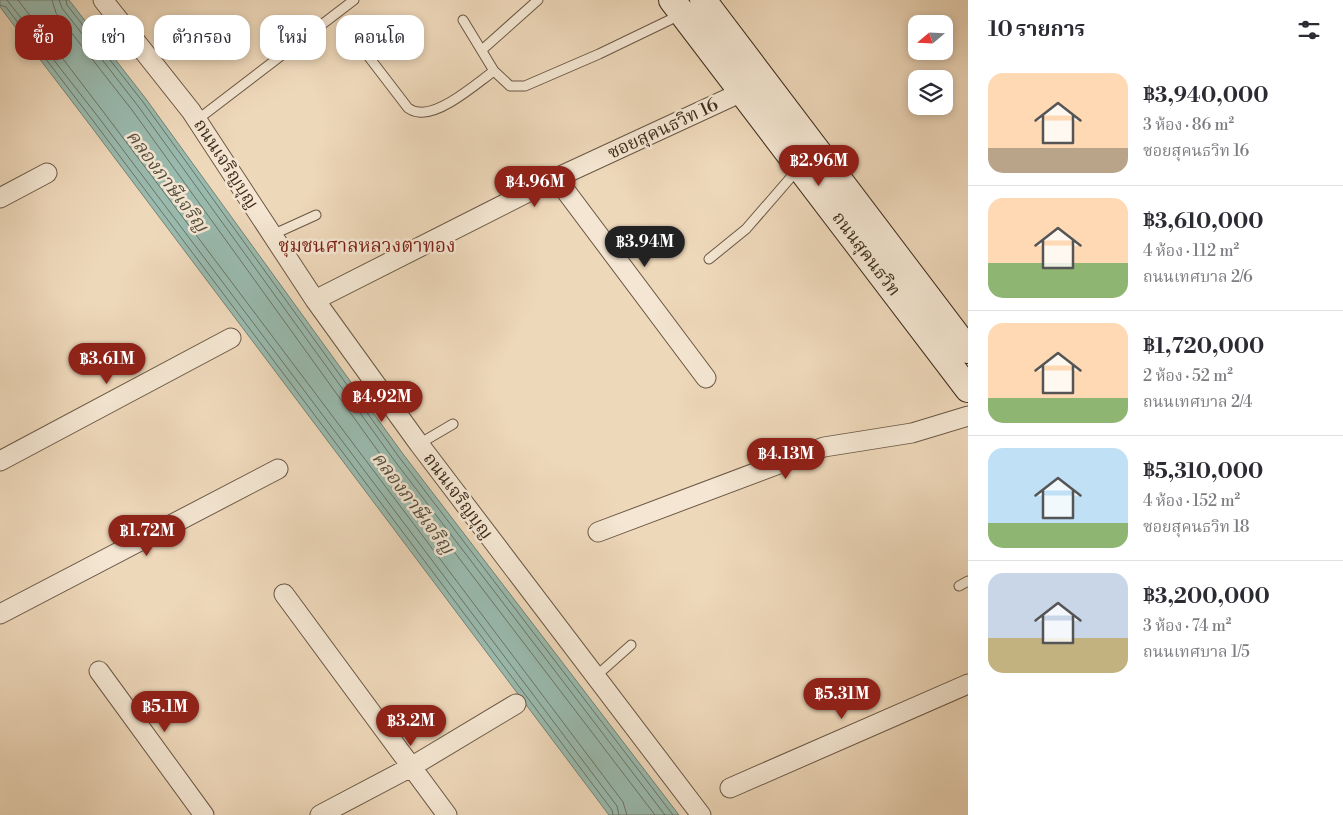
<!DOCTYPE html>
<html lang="th">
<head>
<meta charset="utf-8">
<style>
	:root { --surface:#fff; --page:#f2f2f3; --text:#2b2b33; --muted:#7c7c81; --line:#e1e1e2; --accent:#8f2418 }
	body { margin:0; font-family:"Libre Bodoni","Noto Serif Thai",serif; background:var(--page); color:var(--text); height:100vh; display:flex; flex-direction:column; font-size:19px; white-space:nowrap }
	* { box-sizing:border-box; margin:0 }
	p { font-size:16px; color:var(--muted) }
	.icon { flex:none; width:28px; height:28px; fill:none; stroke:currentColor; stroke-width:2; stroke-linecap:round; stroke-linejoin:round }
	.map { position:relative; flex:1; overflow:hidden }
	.drawer { display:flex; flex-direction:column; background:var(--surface); width:375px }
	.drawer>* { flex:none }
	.top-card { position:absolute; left:15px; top:15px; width:475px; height:45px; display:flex; gap:10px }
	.needle { width:32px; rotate:251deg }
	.fabs { position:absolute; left:908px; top:15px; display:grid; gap:10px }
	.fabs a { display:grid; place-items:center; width:45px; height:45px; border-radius:10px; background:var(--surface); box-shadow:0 2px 8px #0003; font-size:25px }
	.price { position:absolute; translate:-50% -42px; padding:0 11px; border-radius:18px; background:var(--accent); color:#fff; font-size:16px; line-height:32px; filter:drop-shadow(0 1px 2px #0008) }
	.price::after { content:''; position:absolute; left:50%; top:30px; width:15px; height:11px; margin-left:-8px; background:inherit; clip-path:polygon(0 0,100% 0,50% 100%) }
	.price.current { background:#222; color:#fff }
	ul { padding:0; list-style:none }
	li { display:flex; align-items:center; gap:15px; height:125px; padding:0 20px }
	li+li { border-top:1px solid var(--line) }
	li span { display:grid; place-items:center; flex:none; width:140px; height:100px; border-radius:15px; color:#555 }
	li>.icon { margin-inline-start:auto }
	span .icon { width:60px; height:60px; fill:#fffc; stroke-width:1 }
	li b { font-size:21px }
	h2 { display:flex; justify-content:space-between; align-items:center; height:60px; padding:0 20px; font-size:21px }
	.chip { padding:0 18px; border-radius:15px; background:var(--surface); box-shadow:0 2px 8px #0003; font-size:18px; line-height:45px }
	.chip.current { background:var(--accent); color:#fff }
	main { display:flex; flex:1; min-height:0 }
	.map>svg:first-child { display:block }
</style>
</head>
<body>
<main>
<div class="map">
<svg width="968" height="815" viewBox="0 0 968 815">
	<rect width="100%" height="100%" fill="#eed8ba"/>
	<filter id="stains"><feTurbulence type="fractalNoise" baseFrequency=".004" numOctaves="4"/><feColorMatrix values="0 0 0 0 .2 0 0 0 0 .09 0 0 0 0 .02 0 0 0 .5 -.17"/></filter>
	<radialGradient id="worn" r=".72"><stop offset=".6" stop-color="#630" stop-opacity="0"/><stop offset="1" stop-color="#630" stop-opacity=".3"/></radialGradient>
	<path fill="#99baae" stroke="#758174" d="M0,0H69L146,99L403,454L679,815H609L90,125L0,7Z"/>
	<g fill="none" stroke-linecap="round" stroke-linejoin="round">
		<path stroke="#6c7365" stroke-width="1" d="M7,0L99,118L617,806L619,815
			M18,0L105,114L623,802L627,815
			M52,0L56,13L132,110L388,465L655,815
			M59,0L62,8L138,106L394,460L665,815
			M66,0L67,5L143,102L399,457L673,815
			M0,5L6,7L94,122L612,810L613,815"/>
		<g stroke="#6a5744" stroke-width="11">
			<path id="lane" d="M463,20L494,71L510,86H525L599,54L680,15
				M362,48L408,108C411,110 415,112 419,112C441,115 477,83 494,71
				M483,49L538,0
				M197,120L354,0
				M272,235L316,215
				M709,259L746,229L798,169
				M419,444L453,424
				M959,586L968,581
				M595,677L631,645"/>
		</g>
		<g stroke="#6a5744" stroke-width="21">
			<path id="street" d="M103,0L191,111L315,300L419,444L701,815
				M556,178L706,378
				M0,198L47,173
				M315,300L556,178L742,92
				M0,461L231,338
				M598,532L824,447L912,433L968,416
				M284,594L447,815
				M0,614L278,469
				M99,671L204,815
				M730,788L968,684
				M320,815L411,767L516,704"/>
		</g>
		<g stroke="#3e2c1c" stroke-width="28">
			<path id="secondary" d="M672,0L968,389
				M703,0L968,350"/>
		</g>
		<use href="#lane" stroke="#f4e6d2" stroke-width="9"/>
		<use href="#street" stroke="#f4e6d2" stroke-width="19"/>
		<use href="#secondary" stroke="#f4e6d2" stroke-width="26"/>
	</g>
	<g text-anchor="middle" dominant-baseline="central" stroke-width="5" stroke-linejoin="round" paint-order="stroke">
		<g font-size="18" fill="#3e2c1c" stroke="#f4e6d2">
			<text transform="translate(663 129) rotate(-25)">ซอยสุคนธวิท 16</text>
			<text transform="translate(226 164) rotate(57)">ถนนเจริญบุญ</text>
			<text transform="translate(866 254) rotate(53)">ถนนสุคนธวิท</text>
			<text transform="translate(458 496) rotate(53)">ถนนเจริญบุญ</text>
		</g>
		<g font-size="19" font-style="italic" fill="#555040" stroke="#f4e6d2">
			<text transform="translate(167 181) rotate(53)">คลองภาษีเจริญ</text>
			<text transform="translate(413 503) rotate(53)">คลองภาษีเจริญ</text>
		</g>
		<g font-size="19" fill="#7a1f14" stroke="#f4e6d2">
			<text x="367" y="246">ชุมชนศาลหลวงตาทอง</text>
		</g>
	</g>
	<rect width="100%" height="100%" filter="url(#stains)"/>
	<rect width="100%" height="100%" fill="url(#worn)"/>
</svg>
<div class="fabs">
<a><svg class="needle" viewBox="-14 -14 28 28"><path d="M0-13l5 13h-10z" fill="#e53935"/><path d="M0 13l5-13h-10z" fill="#7c7c81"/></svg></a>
<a><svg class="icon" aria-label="layers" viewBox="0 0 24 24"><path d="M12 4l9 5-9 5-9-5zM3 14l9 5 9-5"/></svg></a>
</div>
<b class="price" style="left:819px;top:187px">฿2.96M</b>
<b class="price" style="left:535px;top:208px">฿4.96M</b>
<b class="price current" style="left:645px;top:268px">฿3.94M</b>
<b class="price" style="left:107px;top:385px">฿3.61M</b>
<b class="price" style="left:382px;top:423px">฿4.92M</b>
<b class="price" style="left:786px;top:480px">฿4.13M</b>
<b class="price" style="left:147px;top:557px">฿1.72M</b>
<b class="price" style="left:842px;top:720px">฿5.31M</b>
<b class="price" style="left:165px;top:733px">฿5.1M</b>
<b class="price" style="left:411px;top:747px">฿3.2M</b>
<div class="top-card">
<a class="chip current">ซื้อ</a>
<a class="chip">เช่า</a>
<a class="chip">ตัวกรอง</a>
<a class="chip">ใหม่</a>
<a class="chip">คอนโด</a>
</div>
</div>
<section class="drawer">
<h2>10 รายการ<svg class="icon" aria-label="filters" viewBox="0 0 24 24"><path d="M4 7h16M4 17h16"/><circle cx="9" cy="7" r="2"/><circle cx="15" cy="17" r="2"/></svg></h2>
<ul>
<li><span style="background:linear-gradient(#ffd9b3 75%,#b9a48a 0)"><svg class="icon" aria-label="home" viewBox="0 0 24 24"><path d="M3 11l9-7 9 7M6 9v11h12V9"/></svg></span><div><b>฿3,940,000</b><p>3 ห้อง · 86 m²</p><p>ซอยสุคนธวิท 16</p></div></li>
<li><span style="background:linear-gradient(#ffd9b3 65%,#8fb573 0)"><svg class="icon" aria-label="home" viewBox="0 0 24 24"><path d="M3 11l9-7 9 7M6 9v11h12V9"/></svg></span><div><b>฿3,610,000</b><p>4 ห้อง · 112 m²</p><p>ถนนเทศบาล 2/6</p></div></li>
<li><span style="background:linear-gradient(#ffd9b3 75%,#8fb573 0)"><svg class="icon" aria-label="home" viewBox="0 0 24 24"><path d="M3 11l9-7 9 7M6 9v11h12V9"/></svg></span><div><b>฿1,720,000</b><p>2 ห้อง · 52 m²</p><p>ถนนเทศบาล 2/4</p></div></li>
<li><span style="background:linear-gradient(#bfe0f5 75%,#8fb573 0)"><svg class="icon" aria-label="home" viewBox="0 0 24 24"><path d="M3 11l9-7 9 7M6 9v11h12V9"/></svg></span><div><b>฿5,310,000</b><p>4 ห้อง · 152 m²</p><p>ซอยสุคนธวิท 18</p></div></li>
<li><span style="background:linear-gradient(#c9d6e8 65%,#c2b280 0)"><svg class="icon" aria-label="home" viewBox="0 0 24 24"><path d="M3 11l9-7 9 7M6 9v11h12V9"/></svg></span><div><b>฿3,200,000</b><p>3 ห้อง · 74 m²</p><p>ถนนเทศบาล 1/5</p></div></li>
</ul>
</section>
</main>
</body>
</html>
